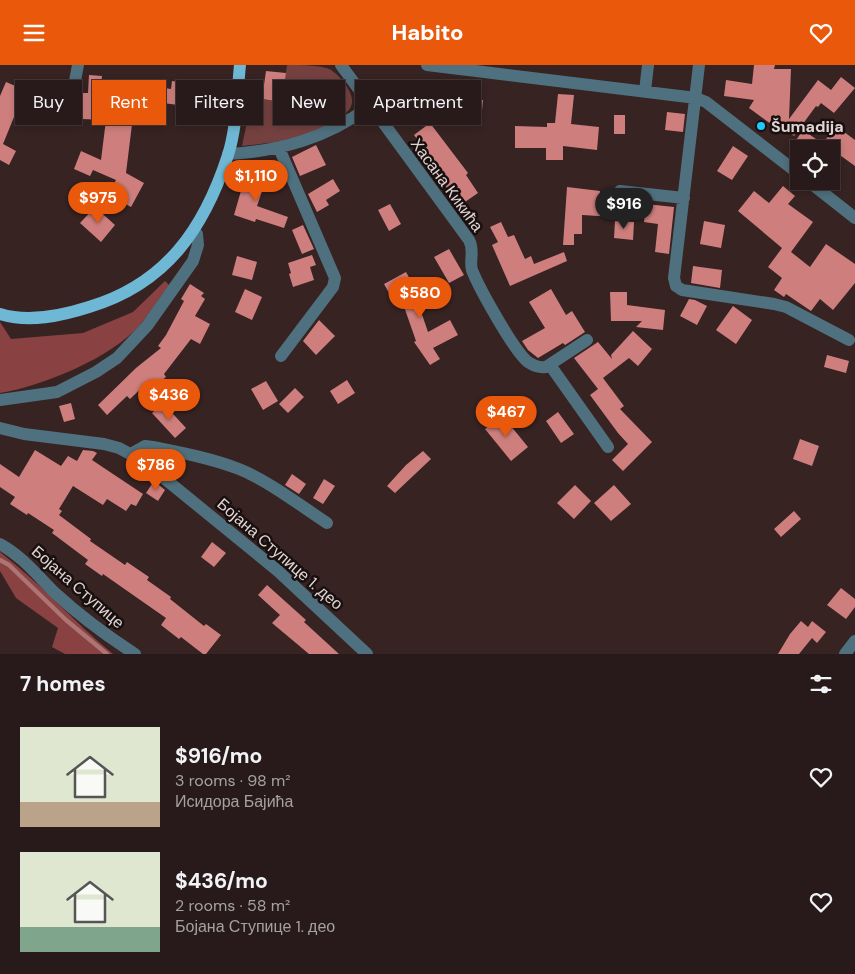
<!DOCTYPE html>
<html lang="en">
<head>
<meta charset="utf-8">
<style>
	:root { --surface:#281a1a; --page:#302323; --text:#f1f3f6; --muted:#a5a1a2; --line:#443839; --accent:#ea580c }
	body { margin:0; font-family:"DM Sans",sans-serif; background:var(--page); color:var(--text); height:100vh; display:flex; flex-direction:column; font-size:19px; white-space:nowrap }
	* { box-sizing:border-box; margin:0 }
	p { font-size:16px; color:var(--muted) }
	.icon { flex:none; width:28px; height:28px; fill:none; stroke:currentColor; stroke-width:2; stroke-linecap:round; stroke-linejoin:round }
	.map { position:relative; height:589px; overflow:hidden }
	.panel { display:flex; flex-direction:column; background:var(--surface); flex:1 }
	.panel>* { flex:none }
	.guide { position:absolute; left:15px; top:15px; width:500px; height:45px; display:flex; gap:10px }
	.fabs { position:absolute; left:790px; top:75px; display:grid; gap:10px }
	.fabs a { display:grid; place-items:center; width:50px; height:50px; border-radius:0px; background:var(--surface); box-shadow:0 2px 8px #0003,0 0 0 1px var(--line); font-size:25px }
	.price { position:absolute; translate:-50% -42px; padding:0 11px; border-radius:18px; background:var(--accent); color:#fff; font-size:16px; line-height:32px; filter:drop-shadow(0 1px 2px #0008) }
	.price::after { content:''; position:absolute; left:50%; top:30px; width:15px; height:11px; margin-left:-8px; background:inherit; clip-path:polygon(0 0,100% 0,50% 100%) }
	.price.current { background:#222; color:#fff }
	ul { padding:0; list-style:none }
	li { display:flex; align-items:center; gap:15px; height:125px; padding:0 20px }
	li span { display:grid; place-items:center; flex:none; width:140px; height:100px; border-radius:0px; color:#555 }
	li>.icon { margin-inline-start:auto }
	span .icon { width:60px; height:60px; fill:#fffc; stroke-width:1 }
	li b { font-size:21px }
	h2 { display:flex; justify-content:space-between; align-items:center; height:60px; padding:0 20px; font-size:21px }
	.chip { padding:0 18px; border-radius:0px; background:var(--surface); box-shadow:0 2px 8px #0003,0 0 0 1px var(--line); font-size:18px; line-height:45px }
	.chip.current { background:var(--accent); color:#fff }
	header { display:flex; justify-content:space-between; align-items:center; height:65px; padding:0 20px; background:var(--accent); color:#fff; font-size:22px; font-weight:800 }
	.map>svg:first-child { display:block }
</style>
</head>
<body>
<header><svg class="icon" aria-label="menu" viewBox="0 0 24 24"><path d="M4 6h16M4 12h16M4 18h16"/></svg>Habito<svg class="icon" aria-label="heart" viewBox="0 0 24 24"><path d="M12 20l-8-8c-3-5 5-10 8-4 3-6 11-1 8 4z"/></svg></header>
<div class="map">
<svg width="855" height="589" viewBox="0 0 855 589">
	<rect width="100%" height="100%" fill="#362322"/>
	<path fill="#744140" d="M287,0C298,0 320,0 329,4C338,8 354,27 352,38C351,47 338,54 331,59C305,75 271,78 242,81L252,33L282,37Z"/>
	<path fill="#894142" d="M165,216L169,220C159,233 150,248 140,260C111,293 43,321 0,328V257L11,274L83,268L133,247Z
		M0,487C40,518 74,557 113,589H65L52,582L58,563L16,533L0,506Z"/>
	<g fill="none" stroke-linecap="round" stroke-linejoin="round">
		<path stroke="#ac7574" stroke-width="4.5" d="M0,495L9,500L66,555L107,589"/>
	</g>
	<path fill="#ce7f7d" d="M754,0H775L774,4H791L789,54L818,15L831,25L841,12L855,23L834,48L821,38L818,42L816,41L794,71L777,58L775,62L749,43L754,35L724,31L726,15L752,19Z
		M266,6L286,8L282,37L262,34Z
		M89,10L102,11L100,31L135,35L126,108L144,118L131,142L108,129L116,115L93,105L90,111L74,104L81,86L101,95L106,55L82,54L83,28H88Z
		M400,15H418V30L400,31Z
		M172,16L189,19L188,26L206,30L203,43L185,39V41L149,36L152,21L171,24Z
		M6,17L25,25L3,79L16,86L9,100L0,95V31Z
		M558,29L574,30L571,59L599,62L597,85L563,81V95H546V83H515V61L547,62V58H555Z
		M457,33L483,35L481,56L455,53Z
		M403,39L411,54L398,61L390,46Z
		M667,47L685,49L683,67L665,65Z
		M614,50H625V69H614Z
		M430,58L468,108L466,110L478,128L462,139L450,122L447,123L431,101L435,98L414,70Z
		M836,61L855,75V101L823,78Z
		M803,65L816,74L809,84H790Z
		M316,80L326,100L300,111L292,92Z
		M733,81L748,91L732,115L717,106Z
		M247,105L267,112L257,141L288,152L284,163L256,154L255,157L234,150Z
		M333,114L340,126L326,135L329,140L317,147L308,129Z
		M783,121L795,131L788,139L813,157L791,187L810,202L826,179L855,199V218L833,245L820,234L811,246L786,229L784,232L774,225L782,213L768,202L782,183L738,146L754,126L769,138Z
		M567,122L600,126V129L613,130L618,134L616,152L582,150V169H574V180H563Z
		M390,139L401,159L389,166L378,145Z
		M646,139L674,142L669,189L655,187L658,159L644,157Z
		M95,142L115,160L101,177L80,158Z
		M615,156L634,157L633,175L614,173Z
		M704,156L725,160L721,183L700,179Z
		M501,157L508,172L514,170L525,194L531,191L534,199L564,187L567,196L510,221L492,180L498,177L490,162Z
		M303,160L314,184L302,189L292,165Z
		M449,184L464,210L449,218L434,192Z
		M312,190L316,200L310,202L314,215L293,222L289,209L291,208L288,198Z
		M237,191L257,197L252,215L232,210Z
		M693,201L722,205L720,223L691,218Z
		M406,207L416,225L414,226L428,267L450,255L458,270L433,283L440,294L430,300L414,277L416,276L401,233L394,237L384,219Z
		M190,219L204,228L201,231L205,234L195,251L210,259L200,279L191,274L164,309L166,312L152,323L148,317L130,334L127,331L107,350L98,340L136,303L161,283L158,281L166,270L184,236L181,234Z
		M245,224L262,232L252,255L235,247Z
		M551,224L566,250L572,246L585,267L565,280L563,278L538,293L528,285L522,276L545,263L529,237Z
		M610,227H627V240L665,245L663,265L636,262L642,256H611Z
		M689,234L695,235L707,241L697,260L680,251Z
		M733,241L752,255L736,279L716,265Z
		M319,255L335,271L316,290L303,276Z
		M633,266L652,284L638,301L629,293L603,313L624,341L620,344L652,377L623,406L612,395L628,379L618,368L590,330L598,324L574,293L598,277L612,294L611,290Z
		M827,290L849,296L846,308L824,302Z
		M347,315L355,328L338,339L330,326Z
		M266,316L278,336L263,345L251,324Z
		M295,323L304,332L288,348L279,339Z
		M71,338L75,354L64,357L59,341Z
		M163,338L186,363L175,373L152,348Z
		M558,347L574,369L561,378L546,356Z
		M502,350L528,382L511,396L485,364Z
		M800,374L819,381L812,401L793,394Z
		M35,385L61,401L68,391L77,396L83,385L93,386L97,388L92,395L143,429L136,441L131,439L126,446L107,434L103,440L73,421L59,444L62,446L59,450L91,474L90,476L125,500L127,497L149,512L147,515L171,532L170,534L204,561L206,559L221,570L206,589H203L181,572L179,574L161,560L166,553L103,509L102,511L85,499L88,495L52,468L54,465L28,448L27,450L10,439L15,432L0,422V399L19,412Z
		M423,386L431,394L395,428L387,421L406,400Z
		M292,409L306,419L299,429L285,420Z
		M324,414L335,421L323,439L313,433Z
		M154,416L165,425L158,436L146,428Z
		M575,420L591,436L574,454L557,438Z
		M614,420L631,439L611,456L594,438Z
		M794,446L801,454L781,472L774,464Z
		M212,477L226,488L214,502L201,492Z
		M267,520L306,555L304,557L339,589H309L272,558L280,550L258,530Z
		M841,523L855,534V542L846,554L827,540Z
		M801,556L808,562L812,556L826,567L817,578L812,573L799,589H778L790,569Z"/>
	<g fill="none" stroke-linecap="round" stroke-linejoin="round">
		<path stroke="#4f707e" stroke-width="12" d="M341,0L469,175C475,186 469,195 472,205C479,223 514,286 528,297C534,301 539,303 546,302L587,275
			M427,0L696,33L706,37L799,109
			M699,0L674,213L676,221L682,225L774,239L786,242L849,275
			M69,26L75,16L78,0
			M645,26L648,0
			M279,83L335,213L333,222L281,291
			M228,89C281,86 327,73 370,41
			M808,116L855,153
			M620,126L684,133
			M550,300L608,382
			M0,335L57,327L96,307L117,293L147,261L193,196L198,180L197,169L194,166
			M0,363L24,369L104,379L119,383L143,396L278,506L367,589
			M131,389L145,381L153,382C182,388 211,393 239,404C267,415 301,441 327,458
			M0,479C22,491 37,510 55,528C79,550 107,571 135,589
			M845,589L855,576"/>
		<path stroke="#6fb8d5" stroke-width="12" d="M0,249C29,258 61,251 89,242C166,219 204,164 228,90C237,62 237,29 240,0"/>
	</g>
	<circle fill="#1fc9fd" stroke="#180f0f" stroke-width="2" cx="761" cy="61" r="5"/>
	<g text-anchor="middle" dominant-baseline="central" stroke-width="5" stroke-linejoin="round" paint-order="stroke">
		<g font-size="16" font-weight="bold" fill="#e1d4d3" stroke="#180f0f" text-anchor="start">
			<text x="771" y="61">Šumadija</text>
		</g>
		<g font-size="16" fill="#e1d4d3" stroke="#180f0f">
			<text transform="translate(447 120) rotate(54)">Хасана Кикића</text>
			<text transform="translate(280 489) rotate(41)">Бојана Ступице 1. део</text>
			<text transform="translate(78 522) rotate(41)">Бојана Ступице</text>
		</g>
	</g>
</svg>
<div class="fabs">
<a><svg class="icon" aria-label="locate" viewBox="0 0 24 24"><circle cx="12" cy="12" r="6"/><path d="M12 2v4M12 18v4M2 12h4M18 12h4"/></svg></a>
</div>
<b class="price" style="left:256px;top:137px">$1,110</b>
<b class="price" style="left:98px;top:159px">$975</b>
<b class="price current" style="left:624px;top:165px">$916</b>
<b class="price" style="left:420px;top:254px">$580</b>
<b class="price" style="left:169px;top:356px">$436</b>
<b class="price" style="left:506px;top:373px">$467</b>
<b class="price" style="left:156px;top:426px">$786</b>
<div class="guide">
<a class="chip">Buy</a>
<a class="chip current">Rent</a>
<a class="chip">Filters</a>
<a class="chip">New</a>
<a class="chip">Apartment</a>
</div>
</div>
<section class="panel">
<h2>7 homes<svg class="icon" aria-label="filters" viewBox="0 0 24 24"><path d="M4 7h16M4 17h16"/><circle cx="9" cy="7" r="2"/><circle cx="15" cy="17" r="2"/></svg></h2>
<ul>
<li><span style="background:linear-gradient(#dfe7d0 75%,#b9a48a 0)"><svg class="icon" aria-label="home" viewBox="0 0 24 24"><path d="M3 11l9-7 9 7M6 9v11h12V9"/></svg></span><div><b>$916/mo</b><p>3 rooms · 98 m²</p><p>Исидора Бајића</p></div><svg class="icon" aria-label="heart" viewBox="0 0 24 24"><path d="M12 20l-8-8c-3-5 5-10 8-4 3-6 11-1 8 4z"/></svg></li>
<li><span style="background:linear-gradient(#dfe7d0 75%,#7fa58c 0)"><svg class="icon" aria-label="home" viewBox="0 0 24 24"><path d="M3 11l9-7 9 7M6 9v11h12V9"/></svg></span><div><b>$436/mo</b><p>2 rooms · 58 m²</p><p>Бојана Ступице 1. део</p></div><svg class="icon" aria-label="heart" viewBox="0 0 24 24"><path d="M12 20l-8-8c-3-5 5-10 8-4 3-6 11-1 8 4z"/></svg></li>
</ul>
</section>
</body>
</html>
